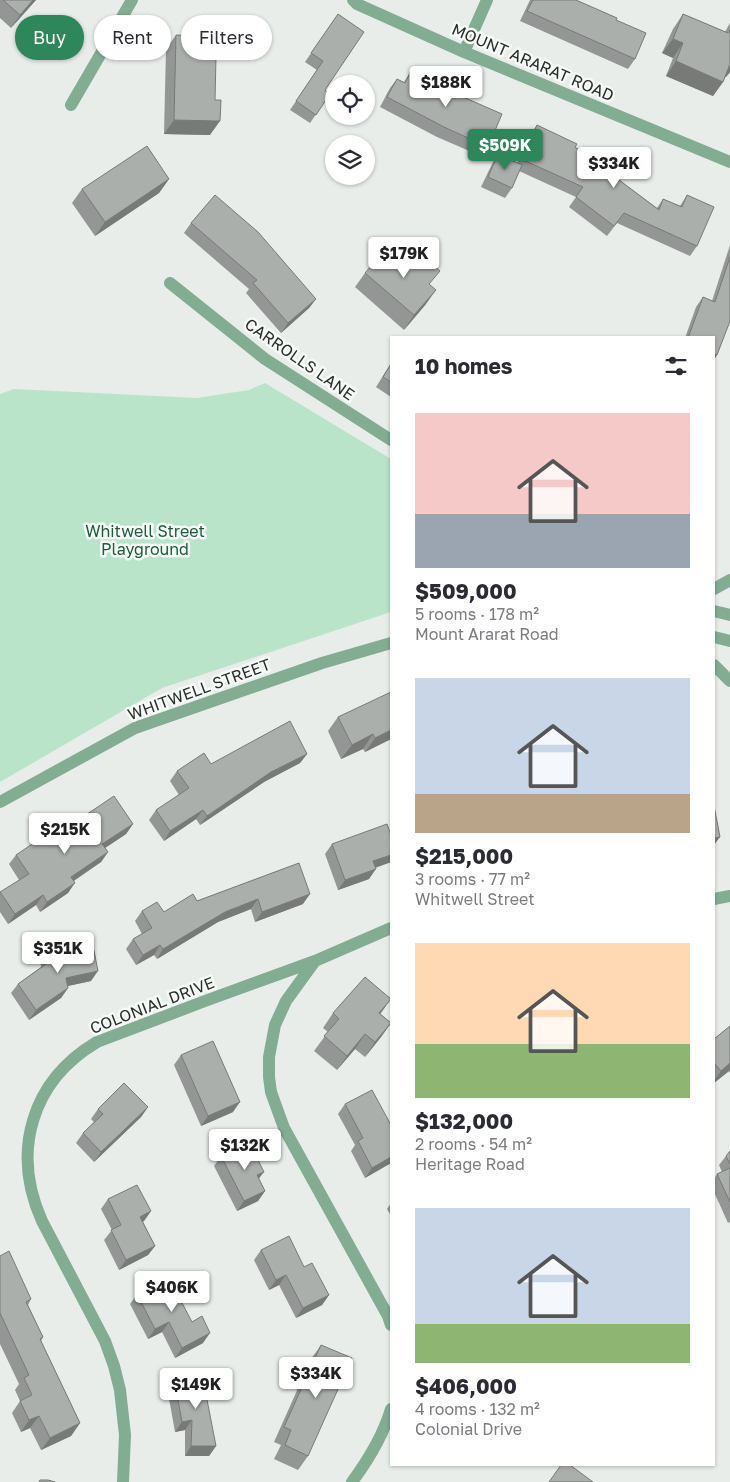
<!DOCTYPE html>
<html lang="en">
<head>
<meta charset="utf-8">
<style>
	:root { --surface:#fff; --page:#f2f2f3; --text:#2b2b33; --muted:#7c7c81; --accent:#2e865b }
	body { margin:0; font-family:"Golos Text",sans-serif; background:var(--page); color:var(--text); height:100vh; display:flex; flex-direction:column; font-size:19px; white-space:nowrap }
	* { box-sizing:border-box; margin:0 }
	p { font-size:16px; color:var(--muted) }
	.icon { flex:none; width:28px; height:28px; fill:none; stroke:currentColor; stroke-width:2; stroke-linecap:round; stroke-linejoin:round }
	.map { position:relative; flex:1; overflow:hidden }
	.details { position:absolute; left:390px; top:336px; width:325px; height:1130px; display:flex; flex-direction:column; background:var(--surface); border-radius:0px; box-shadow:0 1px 4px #0004 }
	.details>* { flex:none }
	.hud { position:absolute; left:15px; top:15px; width:300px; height:45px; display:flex; gap:10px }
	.controls { position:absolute; left:325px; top:75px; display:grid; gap:10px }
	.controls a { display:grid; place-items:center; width:50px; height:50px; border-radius:50%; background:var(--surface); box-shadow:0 1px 4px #0004; font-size:25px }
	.price { position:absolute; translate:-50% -42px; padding:0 11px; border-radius:5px; background:#fff; color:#222; font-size:16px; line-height:32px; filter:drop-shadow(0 1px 2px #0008) }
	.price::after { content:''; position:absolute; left:50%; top:30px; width:15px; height:11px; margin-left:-8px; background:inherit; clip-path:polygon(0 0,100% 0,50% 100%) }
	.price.on { background:var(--accent); color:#fff }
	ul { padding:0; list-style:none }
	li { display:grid; align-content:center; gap:10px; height:265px; padding:0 25px }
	li span { display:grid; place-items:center; height:155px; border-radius:0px; color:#555 }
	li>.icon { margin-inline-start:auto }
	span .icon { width:90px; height:90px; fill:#fffc; stroke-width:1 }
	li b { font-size:21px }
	h2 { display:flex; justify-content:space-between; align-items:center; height:60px; padding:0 25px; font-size:21px }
	.tag { padding:0 18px; border-radius:22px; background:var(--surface); box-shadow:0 1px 4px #0004; font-size:18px; line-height:45px }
	.tag.on { background:var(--accent); color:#fff }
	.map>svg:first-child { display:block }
</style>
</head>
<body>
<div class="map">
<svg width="730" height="1482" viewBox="0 0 730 1482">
	<rect width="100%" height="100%" fill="#e8edea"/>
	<path fill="#b9e4ca" d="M265,383L391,459V612L162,688L0,782V394L14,389L197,398L249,390Z"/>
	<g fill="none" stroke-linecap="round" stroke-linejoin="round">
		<path stroke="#82ad93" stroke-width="12" d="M353,0L357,4L464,52L730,162
			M464,52L487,0
			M71,105L132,0
			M170,283L265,359L391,440
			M714,899L730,896
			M315,961L286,1001L275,1025L269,1057V1077L271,1092L284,1128L388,1316L391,1325
			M123,1482L125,1435L120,1390L114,1366L105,1341L42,1221C11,1152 31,1081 97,1042L205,1001L315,961L391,928
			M352,1482C369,1459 383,1436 391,1409"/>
		<path stroke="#82ad93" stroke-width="12" d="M714,589L730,580
			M714,611L730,615
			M714,637L730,641
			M714,665L730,681
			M0,802L135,728L322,663L391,643"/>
	</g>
	<path fill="#939694" d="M0,0H36L11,28L0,18Z
		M530,0H576L616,20L635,59L628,69L520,21Z
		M338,14L325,90L330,94L310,123L290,110L317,70L305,62Z
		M683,14L725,32L730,23V72L726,77H725L723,82L713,96L666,76L673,58L662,53L673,29Z
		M176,35L207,56L210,135L164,134L166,49Z
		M411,71L438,86L488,147L481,156L437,137L380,107L390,88L397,79L404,82Z
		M537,125L575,147L657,208L663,199L680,206L687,195L697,246L690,256L617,223L607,236L569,207L576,197L519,171L512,188L505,198L481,187L492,164L498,154L517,163L530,135Z
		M169,179L159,193L95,236L72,203L82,189Z
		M191,223L316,299L309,308L281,333L246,293L249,289L184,233Z
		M730,245V321L714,338H685L696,307L703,297L712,301Z
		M365,273L431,285L426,304L404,330L355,287Z
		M391,363V397L376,387Z
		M338,717L391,739L365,752L363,749L341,759L328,731Z
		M307,754L300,763L264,782L200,825L196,819L164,841L149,820L156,810L179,795L170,781L177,771L211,764Z
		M133,824L126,834L105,848L108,852L101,862L74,881L68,893L40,912L36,905L8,924L0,912V893L19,880L9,864L16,855L47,841Z
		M332,844L391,862L375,868L369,879L338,890L325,854Z
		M299,863L303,904L255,922L251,909L218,922L157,959L154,955L136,965L126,949L133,939L142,934L135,921L142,911L164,912L197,901Z
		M47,949L69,951L91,981L67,986L68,988L61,998L29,1020L11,993L18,984L41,967L40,959Z
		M333,1013L380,1014L391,1023L381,1037L365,1057L355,1049L337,1070L314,1051L328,1032L323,1028Z
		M730,1026V1073L729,1071L714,1083V1039Z
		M181,1055L233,1112L201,1126L174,1065Z
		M345,1104L391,1125V1163L365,1178L351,1151L355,1145L338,1114Z
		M148,1107L141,1117L94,1162L76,1143L83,1133L94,1122L91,1119L98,1109Z
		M730,1151V1222L728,1223L714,1192V1179L717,1174L722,1172L719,1165Z
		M221,1156L259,1179L265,1191L258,1201L237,1211L214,1166Z
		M108,1199L151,1211L143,1222L155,1246L148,1255L119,1270L104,1240L112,1230L101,1209Z
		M391,1203V1216L387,1209Z
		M261,1250L304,1267L329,1295L322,1305L296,1318L279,1285L269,1290L254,1260Z
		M0,1256L31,1299L28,1305L43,1337L41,1341L80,1423L71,1436L41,1450L30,1428L21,1432L12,1413L20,1401L15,1390L19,1384L0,1344Z
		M137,1294L192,1322L203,1343L175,1358L162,1332L148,1339L130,1304Z
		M321,1345L308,1456L298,1470L274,1459L281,1445L274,1442L311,1359Z
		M192,1370L216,1446L209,1456H185V1430L175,1432L168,1393L175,1383L185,1381V1380Z"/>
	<path fill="#787a78" d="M33,0H36L11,28L20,15Z
		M673,39L683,43L673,58L662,53Z
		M676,61L723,82L713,96L666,76Z
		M730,63V72L726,77L721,75Z
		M174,120L220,121L210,135L164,134Z
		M169,179L159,193L95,236L105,222Z
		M436,290L426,304L404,330L414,315Z
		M316,299L309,308L281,333L288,323Z
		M714,354L717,355L714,360Z
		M391,730V739L365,752L375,738Z
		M373,734L363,749L341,759L352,745Z
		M307,754L300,763L264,782L200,825L207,816L271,772Z
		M203,810L196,819L164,841L170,831Z
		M133,824L126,834L96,854L102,844Z
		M720,837L714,845V838Z
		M108,852L101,862L64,887L71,877Z
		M391,855V862L366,871L373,861Z
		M376,869L369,879L338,890L345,880Z
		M75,883L68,893L40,912L47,902Z
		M310,894L303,904L255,922L262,912Z
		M43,895L36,905L8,924L15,914Z
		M258,899L251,909L218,922L157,959L163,949L225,912Z
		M160,945L154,955L136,965L143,955Z
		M98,971L91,981L59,988L66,978Z
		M68,988L61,998L29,1020L36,1010Z
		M391,999L381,1013L369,1027L379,1013Z
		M391,1023L381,1037L365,1057L375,1042Z
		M365,1034L355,1049L337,1070L347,1056Z
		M730,1063V1069L729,1071L714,1083V1081L721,1071Z
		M240,1102L233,1112L201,1126L208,1116Z
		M148,1107L141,1117L94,1162L101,1152Z
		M391,1157V1163L365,1178L372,1168Z
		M264,1172L257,1181V1175Z
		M265,1191L258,1201L237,1211L244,1201Z
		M151,1211L144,1221L133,1227L140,1217Z
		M155,1246L148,1255L119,1270L126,1260Z
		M286,1275L279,1285L269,1290L276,1280Z
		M329,1295L322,1305L296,1318L303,1308Z
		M169,1322L162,1332L148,1339L155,1329Z
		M210,1333L203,1343L175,1358L182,1348Z
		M39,1416L30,1428L21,1432L29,1420Z
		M192,1420L185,1430L175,1432L182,1422Z
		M80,1423L71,1436L41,1450L50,1438Z
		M191,1446H216L209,1456H185Z"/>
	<path fill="#abafac" stroke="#787a78" d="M3,0H33L20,15Z
		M533,0H576L617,18L616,20L646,33L635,59L527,11Z
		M338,14L364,32L325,90L330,94L316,115L296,101L323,61L311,53Z
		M683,14L728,33L730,30V64L723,82L676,61L683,43L673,39Z
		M176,35L207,36V56H216L215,100H221L220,121L174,120Z
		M411,71L438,84V86L502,114L488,147L444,127L387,97L397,79L405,83Z
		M537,125L577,144L575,147L659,210L663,199L682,207L687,195L714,207L697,246L624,213L614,226L576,197L583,187L521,159Z
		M147,146L169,179L105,222L82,189Z
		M498,154L522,165L512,188L488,177Z
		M215,195L258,232L316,299L288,323L253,283L257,280L191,223Z
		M388,246L411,266L421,255L440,271L429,284L436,290L414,315L365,273Z
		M730,257V321L717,355L714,354V338H688L703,297L715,302Z
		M391,364V382L383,377Z
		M391,692V730L375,738L373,734L352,745L338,717Z
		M290,721L307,754L271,772L207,816L203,810L170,831L156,810L189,788L177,771L204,753L211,764Z
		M114,796L133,824L102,844L108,852L71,877L75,883L47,902L43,895L15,914L0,892L29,874L16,855L44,836L47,841Z
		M714,806L720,837L714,838Z
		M387,824L391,835V855L373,861L376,869L345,880L332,844Z
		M299,863L310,894L262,912L258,899L225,912L163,949L160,945L143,955L133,939L152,928L142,911L157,902L164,912L193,894L197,901Z
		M67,945L69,951L93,946L98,971L66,978L68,988L36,1010L18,984L49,962L47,949Z
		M365,977L391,999L379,1013L391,1023L375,1042L365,1034L347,1056L324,1036L339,1019L333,1013Z
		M730,1026V1063L721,1071L714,1063V1039Z
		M213,1041L240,1102L208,1116L181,1055Z
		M124,1083L148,1107L101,1152L83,1133L103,1114L98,1109Z
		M372,1090L391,1125V1157L372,1168L358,1141L363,1138L345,1104Z
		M249,1142L264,1172L257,1175L265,1191L244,1201L221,1156Z
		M730,1151V1164L726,1156Z
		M730,1168V1202L717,1174Z
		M137,1185L151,1211L140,1217L155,1246L126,1260L111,1230L121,1225L108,1199Z
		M289,1236L304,1267L312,1263L329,1295L303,1308L286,1275L276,1280L261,1250Z
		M9,1251L31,1299L26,1302L43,1337L40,1339L80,1423L50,1438L39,1416L29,1420L20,1401L32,1395L24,1378L29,1375L0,1313V1256Z
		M169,1278L192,1322L202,1316L210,1333L182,1348L169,1322L155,1329L137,1294Z
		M321,1345L352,1358L308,1456L285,1445L291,1430L284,1427Z
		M201,1369L216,1446H191L192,1420L182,1422L175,1383L192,1380V1370Z
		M561,1465H570L593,1482H549Z
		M40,1480H48L55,1482H39Z"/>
	<g text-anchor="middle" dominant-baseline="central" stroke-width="5" stroke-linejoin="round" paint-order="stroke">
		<g font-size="16" fill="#2b2d2b" stroke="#f5faf7">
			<text transform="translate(533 62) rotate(23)">MOUNT ARARAT ROAD</text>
			<text transform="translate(300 359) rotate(35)">CARROLLS LANE</text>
			<text transform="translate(199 689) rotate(-20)">WHITWELL STREET</text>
			<text transform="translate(152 1005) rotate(-21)">COLONIAL DRIVE</text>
		</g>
		<g font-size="16" fill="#1c5b3c" stroke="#f5faf7">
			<text x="145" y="531">Whitwell Street<tspan x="145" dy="18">Playground</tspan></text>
		</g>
	</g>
</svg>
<div class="controls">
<a><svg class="icon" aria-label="locate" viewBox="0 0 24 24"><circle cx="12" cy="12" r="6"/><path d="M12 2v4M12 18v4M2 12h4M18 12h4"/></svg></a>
<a><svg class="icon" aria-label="layers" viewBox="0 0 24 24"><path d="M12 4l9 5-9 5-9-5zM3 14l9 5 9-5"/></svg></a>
</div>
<b class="price" style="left:446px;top:108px">$188K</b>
<b class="price on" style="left:505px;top:171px">$509K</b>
<b class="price" style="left:614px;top:189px">$334K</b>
<b class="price" style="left:404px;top:279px">$179K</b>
<b class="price" style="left:65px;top:855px">$215K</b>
<b class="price" style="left:58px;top:974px">$351K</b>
<b class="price" style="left:245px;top:1171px">$132K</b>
<b class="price" style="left:172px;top:1313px">$406K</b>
<b class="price" style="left:316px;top:1399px">$334K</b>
<b class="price" style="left:196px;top:1410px">$149K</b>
<div class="hud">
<a class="tag on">Buy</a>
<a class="tag">Rent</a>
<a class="tag">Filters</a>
</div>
<section class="details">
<h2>10 homes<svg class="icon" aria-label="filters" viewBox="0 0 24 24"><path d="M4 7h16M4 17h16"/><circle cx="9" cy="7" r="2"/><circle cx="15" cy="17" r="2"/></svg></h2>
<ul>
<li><span style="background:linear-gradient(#f6c9c9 65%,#9aa5b1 0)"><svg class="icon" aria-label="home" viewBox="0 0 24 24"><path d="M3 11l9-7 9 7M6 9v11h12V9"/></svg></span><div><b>$509,000</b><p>5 rooms · 178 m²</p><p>Mount Ararat Road</p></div></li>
<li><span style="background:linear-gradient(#c9d6e8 75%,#b9a48a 0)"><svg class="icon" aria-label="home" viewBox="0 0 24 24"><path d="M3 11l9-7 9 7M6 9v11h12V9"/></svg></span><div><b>$215,000</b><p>3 rooms · 77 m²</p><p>Whitwell Street</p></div></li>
<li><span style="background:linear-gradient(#ffd9b3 65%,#8fb573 0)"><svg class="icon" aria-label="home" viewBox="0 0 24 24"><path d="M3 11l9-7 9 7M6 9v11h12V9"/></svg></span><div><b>$132,000</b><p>2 rooms · 54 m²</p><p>Heritage Road</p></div></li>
<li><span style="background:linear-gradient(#c9d6e8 75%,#8fb573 0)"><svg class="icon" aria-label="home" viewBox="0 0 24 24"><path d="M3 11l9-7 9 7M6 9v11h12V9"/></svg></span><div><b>$406,000</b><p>4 rooms · 132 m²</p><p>Colonial Drive</p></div></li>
</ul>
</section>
</div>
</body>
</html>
